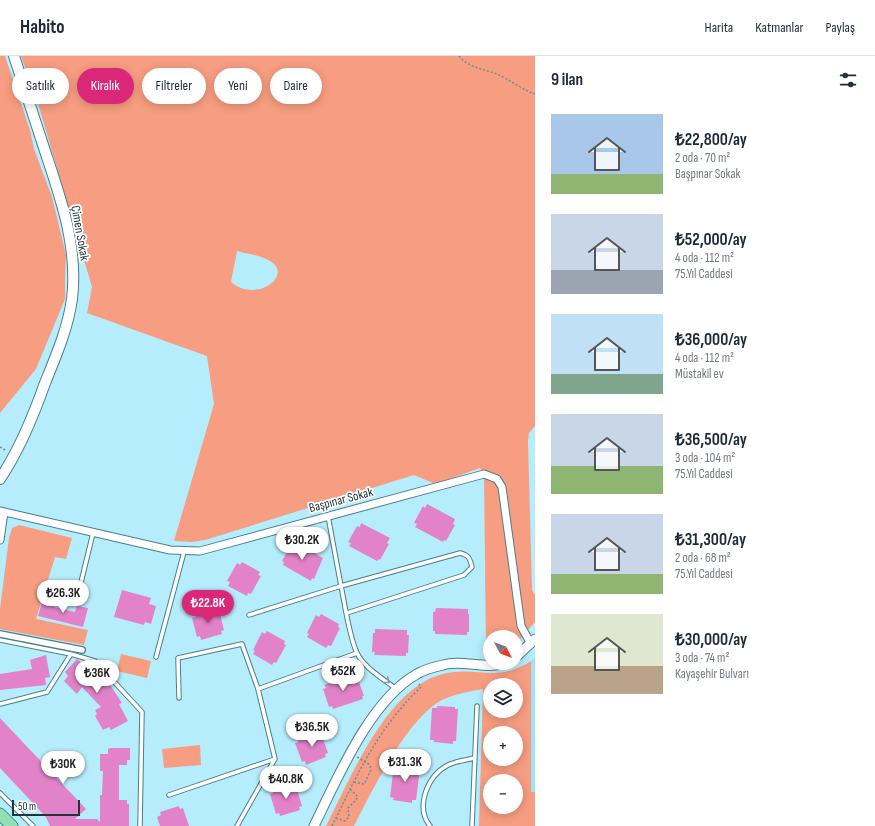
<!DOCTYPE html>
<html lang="tr">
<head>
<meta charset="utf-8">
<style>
	:root { --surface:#fff; --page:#f2f2f3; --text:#1f2937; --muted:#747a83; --line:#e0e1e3; --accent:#db2777 }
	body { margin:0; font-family:"Sofia Sans Condensed",sans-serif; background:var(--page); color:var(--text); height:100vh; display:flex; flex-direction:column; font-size:15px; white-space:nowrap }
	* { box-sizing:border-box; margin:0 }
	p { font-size:13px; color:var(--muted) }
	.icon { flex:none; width:22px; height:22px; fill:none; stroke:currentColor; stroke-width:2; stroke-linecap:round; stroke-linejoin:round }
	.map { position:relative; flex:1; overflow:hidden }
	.drawer { display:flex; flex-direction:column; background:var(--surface); width:340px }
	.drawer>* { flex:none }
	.banner { position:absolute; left:12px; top:12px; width:380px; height:36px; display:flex; gap:8px }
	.needle { width:26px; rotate:131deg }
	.fabs { position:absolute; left:483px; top:574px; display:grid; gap:8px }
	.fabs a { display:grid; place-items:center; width:40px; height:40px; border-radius:50%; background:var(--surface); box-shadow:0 2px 10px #0003; font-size:20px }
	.scale { position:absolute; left:12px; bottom:10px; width:68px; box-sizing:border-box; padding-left:4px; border:2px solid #1f353b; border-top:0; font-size:11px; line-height:14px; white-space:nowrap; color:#1f353b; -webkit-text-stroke:3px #fff; paint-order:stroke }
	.price { position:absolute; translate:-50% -34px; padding:0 9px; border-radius:14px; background:#fff; color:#222; font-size:13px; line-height:26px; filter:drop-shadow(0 1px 2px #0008) }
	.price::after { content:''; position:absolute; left:50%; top:24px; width:12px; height:9px; margin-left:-6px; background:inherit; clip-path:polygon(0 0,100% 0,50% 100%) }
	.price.active { background:var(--accent); color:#fff }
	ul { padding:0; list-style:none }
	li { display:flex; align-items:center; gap:12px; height:100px; padding:0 16px }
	li span { display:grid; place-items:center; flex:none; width:112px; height:80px; border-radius:0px; color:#555 }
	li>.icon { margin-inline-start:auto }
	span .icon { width:48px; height:48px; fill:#fffc; stroke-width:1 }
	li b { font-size:17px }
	h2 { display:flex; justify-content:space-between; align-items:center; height:48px; padding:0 16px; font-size:17px }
	.tag { padding:0 14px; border-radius:18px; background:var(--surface); box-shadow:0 2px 10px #0003; font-size:14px; line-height:36px }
	.tag.active { background:var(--accent); color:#fff }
	header { display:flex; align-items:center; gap:24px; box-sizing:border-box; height:56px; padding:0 20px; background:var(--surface); border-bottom:1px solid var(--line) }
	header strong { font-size:19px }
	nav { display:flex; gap:22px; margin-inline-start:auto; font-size:14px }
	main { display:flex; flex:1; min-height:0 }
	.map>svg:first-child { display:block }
</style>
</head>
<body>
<header>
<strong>Habito</strong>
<nav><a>Harita</a><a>Katmanlar</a><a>Paylaş</a></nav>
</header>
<main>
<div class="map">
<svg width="535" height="770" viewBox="0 0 535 770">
	<rect width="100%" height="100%" fill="#b6edfd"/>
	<path fill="#a1e1f4" d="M535,601V736H531V605Z"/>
	<path fill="#f79d81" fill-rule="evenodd" d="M0,0H5L30,74L34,93L52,141L66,199L65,225V243L36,313L0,357Z
		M21,0H535V370L529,377L528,385L532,534L535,539V566L516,588V581H490V597H486L484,418L480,412L441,426L433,427L414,419L205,484L192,486L174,485L214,348L207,300L87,257L92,231L37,44ZM237,195C247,198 261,199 270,205C294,219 257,248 231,226Z
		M19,469L72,482L66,503L55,501L36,563L88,574L84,589L0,573V553L9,482L12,472Z
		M121,598L151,605L147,622L117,615Z
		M531,605V736H535V770H479L483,633C470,635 456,638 444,643C408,660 372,735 354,770H326C350,723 387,631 443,618C478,609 495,628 531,605ZM490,629H516V655H490ZM490,677H516V703H490ZM490,725H516V751H490Z
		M200,689L201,709L164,712L162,693Z"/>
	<path fill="#e283c9" d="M427,448L455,463L453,468L455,469L446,485L444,484L443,486L415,471L417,468L414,467L423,450L425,452Z
		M361,467L390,482L387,487L389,488L380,504L379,503L377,505L349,490L351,487L348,486L357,470L360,471Z
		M295,486L323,502L314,523L312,522L311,525L283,509L284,506L282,505L291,489L293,490Z
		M242,506L260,516L258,519L261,520L251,538L248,537L247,540L228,530L230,526L227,525L237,507L240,509Z
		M122,534L151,542L149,548L156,550L151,568L145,566L144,569L114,561Z
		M43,543L55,545L54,551L66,554L75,556L77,550L88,552L83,571L38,560Z
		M215,552L216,555L219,554L224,574L221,575L222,578L201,584L200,580L197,581L192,562L196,561L195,557Z
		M436,552L468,553V558H469V576H467V579L435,578V575H433V556H435Z
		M321,558L339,568L338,571L340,572L331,590L328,589L326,592L307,581L309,578L307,577L316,559L319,561Z
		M375,573L407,574V579H409L408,597H406V600L374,599L375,596H372L373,577H375Z
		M267,575L285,585L284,588L286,589L276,607L274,606L272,609L253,598L255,595L253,594L262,576L265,578Z
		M46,599L50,621L45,622L46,629L0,634V618L32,613L30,604Z
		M77,603L92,616L94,613L107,624L122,647L119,648L128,665L111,674L109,671L103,674L95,660L97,658L95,654L101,651L82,631L77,638L64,625L68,620L65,616Z
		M355,619L357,623H358L364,640H362L363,643L333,653L332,650L329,651L323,633L326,632L324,629Z
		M437,650L455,651V653H458L456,685H453V688L434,686V684H430L432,652H437Z
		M0,662L86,753L75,763H97L100,766V739H102L103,715H100V698H108V693L110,692H130V704H127V709H119V744H127V748H129V770H50L46,761L0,712Z
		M317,676L318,678L321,677L328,697L325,698L326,701L306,709L305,705L302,706L295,687L299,686L297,683Z
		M399,708L417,710V712L420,713L416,744H412V747L393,744L394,742L390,741L394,709L399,710Z
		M292,728L293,731L296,730L302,750L299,751L300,754L280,760L279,757L276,758L270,738L273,737L272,734Z
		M179,750L180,753L183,752L189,770H160L157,761L161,759L160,756Z"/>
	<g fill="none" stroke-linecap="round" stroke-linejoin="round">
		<g stroke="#4a7e8d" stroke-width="5.5">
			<path id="service" d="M76,547L93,477
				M347,557L464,519L472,511C470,503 469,499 460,497L341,530C345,549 349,580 357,597C364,612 384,623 396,633
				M249,559L341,530L328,460
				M0,584L71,598L95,605L142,656L140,770
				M156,601L184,496
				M179,642L178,602L242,588L258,633L357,597
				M0,648L47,636L71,598
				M0,737L33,770
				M169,739L275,703
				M237,770L275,703L258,633
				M430,770C415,751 427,720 448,709C456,705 466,704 475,702
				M472,770L477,650"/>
		</g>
		<g stroke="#4a7e8d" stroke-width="8">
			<path id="pedestrian" d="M0,578L82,594"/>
		</g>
		<g stroke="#4a7e8d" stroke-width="9">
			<path id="minor" d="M0,455L170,494L200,495L484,418L497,423L502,431L521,570L531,588
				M0,484L4,456"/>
		</g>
		<g stroke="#4a7e8d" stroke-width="11">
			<path id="tertiary" d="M516,601L535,583
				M314,770C337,723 370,644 417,618C425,613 434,611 443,609C463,603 485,614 506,607"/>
		</g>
		<g stroke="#4a7e8d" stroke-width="12">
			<path id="secondary" d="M0,423C20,393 33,361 45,327C56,300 68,272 72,243C78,192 62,146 46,98C35,65 25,33 14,0"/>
		</g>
		<g stroke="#3b956e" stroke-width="13">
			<path id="primary" d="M0,758L12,770"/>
		</g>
		<path stroke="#688e99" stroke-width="1.5" stroke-dasharray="2 2" stroke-linecap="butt" d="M459,0C469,13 488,13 501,20C513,26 523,34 535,38
			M0,391L7,395
			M354,726L364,728L371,714L370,709L357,701
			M336,762L345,765L349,761L348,752L355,745L358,741L350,733
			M332,770C358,717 378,672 421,631L419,628"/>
		<use href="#service" stroke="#fff" stroke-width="3.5"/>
		<use href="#pedestrian" stroke="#fff" stroke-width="5.5"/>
		<use href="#minor" stroke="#fff" stroke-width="7"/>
		<use href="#tertiary" stroke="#fff" stroke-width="9"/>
		<use href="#secondary" stroke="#fff" stroke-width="10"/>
		<use href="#primary" stroke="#92dfb8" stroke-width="11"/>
	</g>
	<defs><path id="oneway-chevron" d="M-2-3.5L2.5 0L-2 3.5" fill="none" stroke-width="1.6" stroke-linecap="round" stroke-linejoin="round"/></defs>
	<use stroke="#8f9a9d" href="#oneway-chevron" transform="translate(387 625) rotate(39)"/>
	<g text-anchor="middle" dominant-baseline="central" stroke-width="3.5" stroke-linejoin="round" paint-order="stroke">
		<g font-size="13" fill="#1f353b" stroke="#fff">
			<text transform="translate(80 177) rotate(80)">Çimen Sokak</text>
			<text transform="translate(341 444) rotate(-15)">Başpınar Sokak</text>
		</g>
	</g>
</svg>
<div class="fabs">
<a><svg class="needle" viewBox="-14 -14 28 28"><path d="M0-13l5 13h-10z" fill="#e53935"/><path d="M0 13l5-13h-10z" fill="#747a83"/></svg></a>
<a><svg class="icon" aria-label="layers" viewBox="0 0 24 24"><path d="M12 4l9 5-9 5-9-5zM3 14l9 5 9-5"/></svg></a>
<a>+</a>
<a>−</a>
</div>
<div class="scale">50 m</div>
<b class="price" style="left:302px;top:505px">₺30.2K</b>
<b class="price" style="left:63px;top:558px">₺26.3K</b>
<b class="price active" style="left:208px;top:568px">₺22.8K</b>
<b class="price" style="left:343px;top:636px">₺52K</b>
<b class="price" style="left:97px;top:638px">₺36K</b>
<b class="price" style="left:312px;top:692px">₺36.5K</b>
<b class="price" style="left:405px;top:727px">₺31.3K</b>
<b class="price" style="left:63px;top:729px">₺30K</b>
<b class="price" style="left:286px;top:744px">₺40.8K</b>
<div class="banner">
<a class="tag">Satılık</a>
<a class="tag active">Kiralık</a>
<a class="tag">Filtreler</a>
<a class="tag">Yeni</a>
<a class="tag">Daire</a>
</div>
</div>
<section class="drawer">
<h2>9 ilan<svg class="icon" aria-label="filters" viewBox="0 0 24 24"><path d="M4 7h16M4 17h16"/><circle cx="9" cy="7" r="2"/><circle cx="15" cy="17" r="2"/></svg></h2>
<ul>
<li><span style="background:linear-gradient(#a9c7e8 75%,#8fb573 0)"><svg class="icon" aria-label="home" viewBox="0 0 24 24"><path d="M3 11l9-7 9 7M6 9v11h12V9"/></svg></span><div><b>₺22,800/ay</b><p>2 oda · 70 m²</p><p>Başpınar Sokak</p></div></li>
<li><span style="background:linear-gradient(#c9d6e8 70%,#9aa5b1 0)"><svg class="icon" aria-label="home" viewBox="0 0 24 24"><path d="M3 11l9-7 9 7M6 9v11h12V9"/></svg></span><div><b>₺52,000/ay</b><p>4 oda · 112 m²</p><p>75.Yıl Caddesi</p></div></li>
<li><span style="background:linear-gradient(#bfe0f5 75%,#7fa58c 0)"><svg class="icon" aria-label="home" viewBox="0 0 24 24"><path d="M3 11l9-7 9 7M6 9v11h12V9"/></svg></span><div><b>₺36,000/ay</b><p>4 oda · 112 m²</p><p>Müstakil ev</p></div></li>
<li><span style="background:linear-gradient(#c9d6e8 65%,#8fb573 0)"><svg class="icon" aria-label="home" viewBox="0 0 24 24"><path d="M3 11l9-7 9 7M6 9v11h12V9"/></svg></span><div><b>₺36,500/ay</b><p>3 oda · 104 m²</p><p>75.Yıl Caddesi</p></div></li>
<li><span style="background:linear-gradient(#c9d6e8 75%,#8fb573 0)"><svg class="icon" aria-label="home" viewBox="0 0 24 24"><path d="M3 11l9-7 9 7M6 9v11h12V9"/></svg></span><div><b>₺31,300/ay</b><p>2 oda · 68 m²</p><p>75.Yıl Caddesi</p></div></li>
<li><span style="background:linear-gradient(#dfe7d0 65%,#b9a48a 0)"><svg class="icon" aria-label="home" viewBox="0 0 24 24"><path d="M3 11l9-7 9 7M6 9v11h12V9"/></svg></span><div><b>₺30,000/ay</b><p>3 oda · 74 m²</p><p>Kayaşehir Bulvarı</p></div></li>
</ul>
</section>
</main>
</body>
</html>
